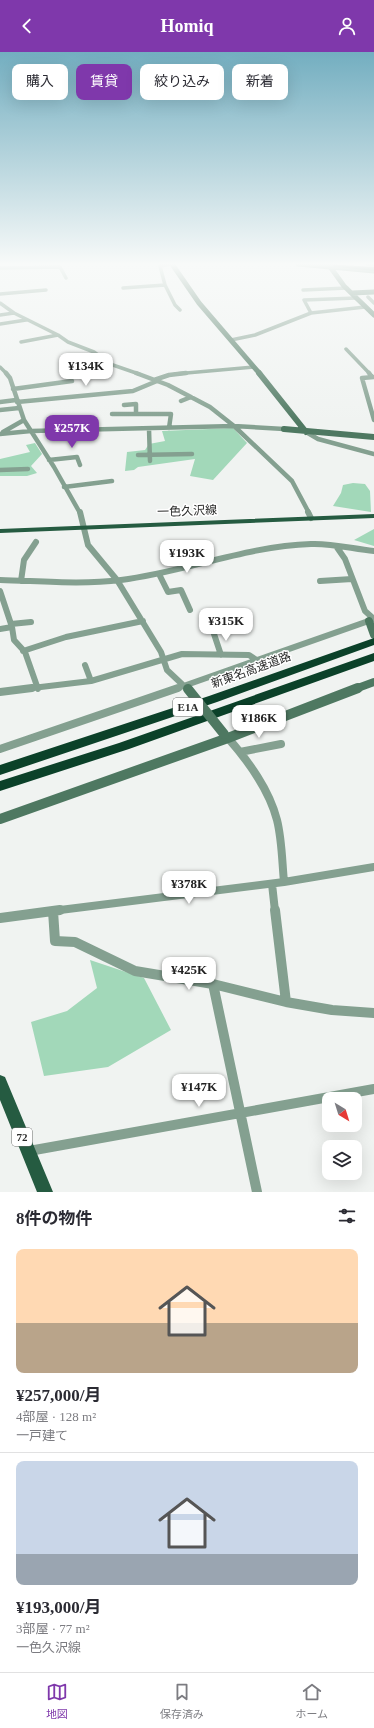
<!DOCTYPE html>
<html lang="ja">
<head>
<meta charset="utf-8">
<style>
	:root { --surface:#fff; --page:#f7f7f7; --text:#2b2b33; --muted:#7c7c81; --line:#e1e1e2; --accent:#7f38ab }
	body { margin:0; font-family:"Times New Roman","Noto Sans JP",serif; background:var(--page); color:var(--text); height:100vh; display:flex; flex-direction:column; font-size:15px; white-space:nowrap }
	* { box-sizing:border-box; margin:0 }
	p { font-size:13px; color:var(--muted) }
	.icon { flex:none; width:22px; height:22px; fill:none; stroke:currentColor; stroke-width:2; stroke-linecap:round; stroke-linejoin:round }
	.map { position:relative; height:1140px; overflow:hidden }
	.sheet { display:flex; flex-direction:column; background:var(--surface); flex:1 }
	.sheet>* { flex:none }
	.banner { position:absolute; left:12px; top:12px; width:350px; height:36px; display:flex; gap:8px }
	.needle { width:26px; rotate:142deg }
	.controls { position:absolute; left:322px; top:1040px; display:grid; gap:8px }
	.controls a { display:grid; place-items:center; width:40px; height:40px; border-radius:8px; background:var(--surface); box-shadow:0 4px 16px #0002; font-size:20px }
	.price { position:absolute; translate:-50% -34px; padding:0 9px; border-radius:8px; background:#fff; color:#222; font-size:13px; line-height:26px; filter:drop-shadow(0 1px 2px #0008) }
	.price::after { content:''; position:absolute; left:50%; top:24px; width:12px; height:9px; margin-left:-6px; background:inherit; clip-path:polygon(0 0,100% 0,50% 100%) }
	.price.active { background:var(--accent); color:#fff }
	ul { padding:0; list-style:none }
	li { display:grid; align-content:center; gap:8px; height:212px; padding:0 16px }
	li+li { border-top:1px solid var(--line) }
	li span { display:grid; place-items:center; height:124px; border-radius:8px; color:#555 }
	li>.icon { margin-inline-start:auto }
	span .icon { width:72px; height:72px; fill:#fffc; stroke-width:1 }
	li b { font-size:17px }
	h2 { display:flex; justify-content:space-between; align-items:center; height:48px; padding:0 16px; font-size:17px }
	.tag { padding:0 14px; border-radius:8px; background:var(--surface); box-shadow:0 4px 16px #0002; font-size:14px; line-height:36px }
	.tag.active { background:var(--accent); color:#fff }
	header { display:flex; justify-content:space-between; align-items:center; height:52px; padding:0 16px; background:var(--accent); color:#fff; font-size:18px; font-weight:600 }
	.tab-bar { display:flex; justify-content:space-around; align-items:center; height:56px; border-top:1px solid var(--line); background:var(--surface); font-size:11px; color:var(--muted) }
	.tab-bar a { display:grid; justify-items:center; gap:2px }
	.tab-bar .active { color:var(--accent) }
	.map>svg:first-child { display:block }
</style>
</head>
<body>
<header><svg class="icon" aria-label="back" viewBox="0 0 24 24"><path d="M15 5l-7 7 7 7"/></svg>Homiq<svg class="icon" aria-label="person" viewBox="0 0 24 24"><circle cx="12" cy="8" r="4"/><path d="M4 21q1-7 8-7t8 7"/></svg></header>
<div class="map">
<svg width="374" height="1140" viewBox="0 0 374 1140">
	<rect width="100%" height="100%" fill="#f0f3f1"/>
	<path fill="#a2d8b9" d="M75,364L82,366L84,376L70,377L58,373L56,365Z
		M233,376L247,391L213,428L190,424L195,407L138,415L134,418L125,419L127,400L145,398L149,392L165,389L162,379Z
		M35,391L42,402L31,414L37,421L27,424H0V407L30,400L26,393Z
		M353,431L365,432L370,439L371,460L333,454L341,441L343,433Z
		M374,477V494L354,488Z
		M90,908L144,926L171,978L108,1015L44,1024L31,970L67,959L97,936Z"/>
	<g fill="none" stroke-linecap="round" stroke-linejoin="round">
		<path stroke="#84a090" stroke-width="3.5" d="M367,212L374,213
			M0,216L60,215L66,226
			M165,233L175,253L180,258
			M123,236L165,233L160,214L172,212
			M303,238L347,236
			M0,242L46,238
			M368,245L374,251
			M0,251L14,261L58,283L68,290L94,300L110,312L139,322
			M311,261L304,248L356,246
			M0,263L14,261
			M0,272L26,268
			M231,288L255,283L311,261L365,255
			M21,290L58,283
			M346,297L370,322
			M0,315L7,322
			M175,322L254,315"/>
		<path stroke="#84a090" stroke-width="4.5" d="M6,321L10,326L24,368L54,415L80,461
			M136,321L168,333L210,355L234,374L292,429L309,461
			M369,321L372,325
			M374,325L362,326L374,368
			M154,328L169,323L186,321
			M13,337L72,329
			M181,349L191,345
			M0,350L16,348
			M17,350L133,339L157,329
			M124,353L136,352V361
			M0,358L19,356
			M112,362H171L169,376
			M149,377L150,409
			M3,380L24,368
			M306,380L318,387L374,402
			M0,382L31,379L234,374L284,377
			M138,403L192,402
			M49,408L77,405L80,413
			M0,418L28,417
			M64,435L112,429"/>
		<path stroke="#84a090" stroke-width="6" d="M80,460L88,493L117,528L161,600L167,618L184,634
			M308,460L311,466
			M336,494L345,507L365,559L374,567
			M159,522L168,540L181,538L190,558
			M0,528C40,529 81,533 121,528C185,520 246,494 311,492C332,491 353,497 374,499
			M21,529L24,508L36,490
			M320,529L352,527
			M0,539L12,575L14,588L25,600L38,637
			M11,572L31,570
			M0,577L12,575
			M214,582L221,603
			M23,599L66,585L143,569
			M85,613L91,629
			M24,637L91,629L182,602L249,603L258,609
			M175,637L374,567"/>
		<path stroke="#84a090" stroke-width="8" d="M0,640L32,636
			M228,686C249,710 269,737 277,768C282,788 282,809 284,830
			M0,697L178,636
			M240,700L281,692
			M272,832L275,859
			M52,859L284,830L374,815"/>
		<path stroke="#84a090" stroke-width="10" d="M275,858L286,950
			M53,859L55,889L75,890L135,919L213,932L286,950L332,958L374,961
			M0,866L60,858
			M213,932L257,1140
			M29,1099L374,1037"/>
		<path stroke="#4e7861" stroke-width="5" d="M172,212L199,251L260,322
			M298,212L374,219
			M331,216L344,234L374,263
			M352,241L374,240"/>
		<path stroke="#4e7861" stroke-width="6" d="M259,321L306,380
			M284,377L374,385"/>
		<path stroke="#4e7861" stroke-width="8" d="M369,569L374,583
			M355,637L374,630"/>
		<path stroke="#4e7861" stroke-width="10" d="M0,767L228,686L358,636"/>
		<path fill="#255b41" fill-rule="evenodd" d="M374,462V466L0,481V477Z
			M0,1023L5,1025L53,1140H37L0,1048Z"/>
		<path fill="#0b4129" fill-rule="evenodd" d="M326,212L374,215V219L329,214Z
			M374,586V593L217,650L0,723V713L209,644Z
			M374,601V609L129,697L0,739V729L119,691Z"/>
		<path stroke="#4e7861" stroke-width="5" d="M330,212L331,216"/>
		<path stroke="#4e7861" stroke-width="10" d="M188,637L224,682"/>
	</g>
	<linearGradient id="sky" x2="0" y2="1"><stop stop-color="#73aec0"/><stop offset="0.57" stop-color="#f8faf9"/><stop offset="1" stop-color="#f8faf9" stop-opacity="0"/></linearGradient>
	<rect width="374" height="372" fill="url(#sky)"/>
	<g text-anchor="middle" dominant-baseline="central" stroke-width="3" stroke-linejoin="round" paint-order="stroke">
		<g fill="#fff" stroke="#6b6c6b" stroke-width="1">
			<rect x="173" y="646" width="30" height="18" rx="3"/>
			<rect x="12" y="1076" width="20" height="18" rx="3"/>
		</g>
		<g font-size="11" font-weight="bold" fill="#2c2d2c">
			<text x="188" y="655">E1A</text>
			<text x="22" y="1085">72</text>
		</g>
		<g font-size="12" fill="#2c2d2c" stroke="#fff">
			<text transform="translate(187 459) rotate(-2)">一色久沢線</text>
			<text transform="translate(251 618) rotate(-20)">新東名高速道路</text>
		</g>
	</g>
</svg>
<div class="controls">
<a><svg class="needle" viewBox="-14 -14 28 28"><path d="M0-13l5 13h-10z" fill="#e53935"/><path d="M0 13l5-13h-10z" fill="#7c7c81"/></svg></a>
<a><svg class="icon" aria-label="layers" viewBox="0 0 24 24"><path d="M12 4l9 5-9 5-9-5zM3 14l9 5 9-5"/></svg></a>
</div>
<b class="price" style="left:86px;top:335px">¥134K</b>
<b class="price active" style="left:72px;top:397px">¥257K</b>
<b class="price" style="left:187px;top:522px">¥193K</b>
<b class="price" style="left:226px;top:590px">¥315K</b>
<b class="price" style="left:259px;top:687px">¥186K</b>
<b class="price" style="left:189px;top:853px">¥378K</b>
<b class="price" style="left:189px;top:939px">¥425K</b>
<b class="price" style="left:199px;top:1056px">¥147K</b>
<div class="banner">
<a class="tag">購入</a>
<a class="tag active">賃貸</a>
<a class="tag">絞り込み</a>
<a class="tag">新着</a>
</div>
</div>
<section class="sheet">
<h2>8件の物件<svg class="icon" aria-label="filters" viewBox="0 0 24 24"><path d="M4 7h16M4 17h16"/><circle cx="9" cy="7" r="2"/><circle cx="15" cy="17" r="2"/></svg></h2>
<ul>
<li><span style="background:linear-gradient(#ffd9b3 60%,#b9a48a 0)"><svg class="icon" aria-label="home" viewBox="0 0 24 24"><path d="M3 11l9-7 9 7M6 9v11h12V9"/></svg></span><div><b>¥257,000/月</b><p>4部屋 · 128 m²</p><p>一戸建て</p></div></li>
<li><span style="background:linear-gradient(#c9d6e8 75%,#9aa5b1 0)"><svg class="icon" aria-label="home" viewBox="0 0 24 24"><path d="M3 11l9-7 9 7M6 9v11h12V9"/></svg></span><div><b>¥193,000/月</b><p>3部屋 · 77 m²</p><p>一色久沢線</p></div></li>
</ul>
</section>
<nav class="tab-bar">
<a class="active"><svg class="icon" aria-label="map" viewBox="0 0 24 24"><path d="M3 6l6-2 6 2 6-2v14l-6 2-6-2-6 2zM9 4v14M15 6v14"/></svg>地図</a>
<a><svg class="icon" aria-label="saved" viewBox="0 0 24 24"><path d="M7 4h10v16l-5-4-5 4z"/></svg>保存済み</a>
<a><svg class="icon" aria-label="home" viewBox="0 0 24 24"><path d="M3 11l9-7 9 7M6 9v11h12V9"/></svg>ホーム</a>
</nav>
</body>
</html>
